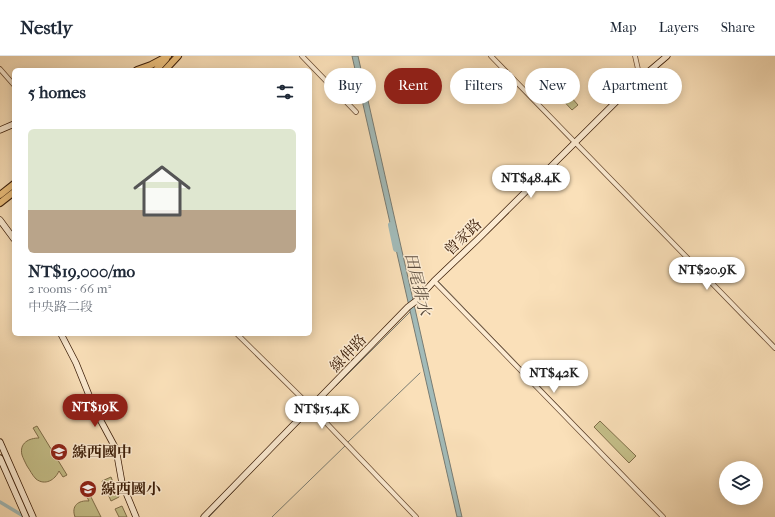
<!DOCTYPE html>
<html lang="en">
<head>
<meta charset="utf-8">
<style>
	:root { --surface:#fff; --page:#f6f6f7; --text:#1f2937; --muted:#747a83; --line:#e0e1e3; --accent:#8f2418 }
	body { margin:0; font-family:"IM FELL French Canon","Noto Serif TC",serif; background:var(--page); color:var(--text); height:100vh; display:flex; flex-direction:column; font-size:15px; white-space:nowrap }
	* { box-sizing:border-box; margin:0 }
	p { font-size:13px; color:var(--muted) }
	.icon { flex:none; width:22px; height:22px; fill:none; stroke:currentColor; stroke-width:2; stroke-linecap:round; stroke-linejoin:round }
	.map { position:relative; flex:1; overflow:hidden }
	.panel { position:absolute; left:12px; top:12px; width:300px; height:268px; display:flex; flex-direction:column; background:var(--surface); border-radius:6px; box-shadow:0 2px 10px #0003 }
	.panel>* { flex:none }
	.top-card { position:absolute; left:324px; top:12px; width:380px; height:36px; display:flex; gap:8px }
	.fabs { position:absolute; left:719px; top:405px; display:grid; gap:8px }
	.fabs a { display:grid; place-items:center; width:44px; height:44px; border-radius:50%; background:var(--surface); box-shadow:0 2px 10px #0003; font-size:20px }
	.price { position:absolute; translate:-50% -34px; padding:0 9px; border-radius:14px; background:#fff; color:#222; font-size:13px; line-height:26px; filter:drop-shadow(0 1px 2px #0008) }
	.price::after { content:''; position:absolute; left:50%; top:24px; width:12px; height:9px; margin-left:-6px; background:inherit; clip-path:polygon(0 0,100% 0,50% 100%) }
	.price.selected { background:var(--accent); color:#fff }
	ul { padding:0; list-style:none }
	li { display:grid; align-content:center; gap:8px; height:212px; padding:0 16px }
	li span { display:grid; place-items:center; height:124px; border-radius:6px; color:#555 }
	li>.icon { margin-inline-start:auto }
	span .icon { width:72px; height:72px; fill:#fffc; stroke-width:1 }
	li b { font-size:17px }
	h2 { display:flex; justify-content:space-between; align-items:center; height:48px; padding:0 16px; font-size:17px }
	.pill { padding:0 14px; border-radius:18px; background:var(--surface); box-shadow:0 2px 10px #0003; font-size:14px; line-height:36px }
	.pill.selected { background:var(--accent); color:#fff }
	header { display:flex; align-items:center; gap:24px; box-sizing:border-box; height:56px; padding:0 20px; background:var(--surface); border-bottom:1px solid var(--line) }
	header strong { font-size:19px }
	nav { display:flex; gap:22px; margin-inline-start:auto; font-size:14px }
	.map>svg:first-child { display:block }
</style>
</head>
<body>
<header>
<strong>Nestly</strong>
<nav><a>Map</a><a>Layers</a><a>Share</a></nav>
</header>
<div class="map">
<svg width="775" height="461" viewBox="0 0 775 461">
	<rect width="100%" height="100%" fill="#fae0b9"/>
	<filter id="stains"><feTurbulence type="fractalNoise" baseFrequency=".005" numOctaves="4"/><feColorMatrix values="0 0 0 0 .2 0 0 0 0 .09 0 0 0 0 .02 0 0 0 .5 -.17"/></filter>
	<radialGradient id="worn" r=".72"><stop offset=".6" stop-color="#630" stop-opacity="0"/><stop offset="1" stop-color="#630" stop-opacity=".3"/></radialGradient>
	<path fill="#c5c08a" stroke="#806f4a" d="M563,32L578,49L572,54L557,38Z
		M600,365L636,400L629,407L594,371Z
		M37,370L67,419L63,421L59,415C55,424 45,430 36,423C32,419 30,414 27,410C25,406 23,402 22,399C19,387 29,382 39,382L33,372Z
		M111,421L119,441L111,445L102,425Z
		M88,435L101,461H75C71,450 78,444 89,445L85,437Z
		M122,450L127,461H119L115,453Z"/>
	<path fill="#a2bbb9" stroke="#797c73" d="M352,0H358L462,461H457Z"/>
	<g fill="none" stroke-linecap="round" stroke-linejoin="round">
		<path stroke="#797c73" stroke-width="1" d="M439,226L655,450
			M336,330L410,256
			M348,386L420,317
			M209,461L280,386
			M272,461L346,389"/>
		<path stroke="#a2bbb9" stroke-width="3.5" d="M0,446L25,461"/>
		<path stroke="#a2bbb9" stroke-width="6" d="M391,169L396,193"/>
		<g stroke="#6c4e35" stroke-width="5.5">
			<path id="street" d="M302,0L356,56
				M491,0L775,292
				M635,0L640,22
				M0,13L14,29
				M434,225L663,461
				M237,278L311,351L416,461"/>
		</g>
		<g stroke="#3c1e09" stroke-width="7">
			<path id="secondary" d="M0,74L14,68
				M0,164L14,183
				M61,278L76,307L95,354L116,393L122,427L136,461
				M0,386L33,461
				M0,402L26,461
				M204,461L408,251L416,245L434,225L477,184L640,22L647,17L667,0"/>
		</g>
		<g stroke="#3c1e09" stroke-width="8">
			<path id="primary" d="M137,14L151,9L168,0
				M156,14L166,3
				M165,14L178,0
				M0,139L14,128
				M0,147L14,136"/>
		</g>
		<use href="#street" stroke="#fcebd2" stroke-width="4"/>
		<use href="#secondary" stroke="#fcebd2" stroke-width="5.5"/>
		<use href="#primary" stroke="#edc07c" stroke-width="6"/>
	</g>
	<defs>
		<g id="school-disc" transform="scale(0.9)"><circle r="9.5" fill="#8f2418" stroke="#fcebd2"/><path d="M0-5L7-2L0 1L-7-2ZM-4 1L0 2.5L4 1V4Q0 6-4 4Z" fill="#fff"/></g>
	</defs>
	<g fill-rule="evenodd">
		<use href="#school-disc" x="59" y="396"/>
		<use href="#school-disc" x="88" y="433"/>
	</g>
	<g text-anchor="middle" dominant-baseline="central" stroke-width="3" stroke-linejoin="round" paint-order="stroke">
		<g font-size="15" fill="#3c1e09" stroke="#fcebd2">
			<text transform="translate(463 181) rotate(-44)">曾家路</text>
			<text transform="translate(348 297) rotate(-46)">線伸路</text>
		</g>
		<g font-size="15" font-weight="bold" fill="#3c1e09" stroke="#fcebd2" text-anchor="start">
			<text x="72" y="396">線西國中</text>
			<text x="101" y="433">線西國小</text>
		</g>
		<g font-size="16" font-style="italic" fill="#5b4d3e" stroke="#fcebd2">
			<text transform="translate(418 228) rotate(76)">田尾排水</text>
		</g>
	</g>
	<rect width="100%" height="100%" filter="url(#stains)"/>
	<rect width="100%" height="100%" fill="url(#worn)"/>
</svg>
<div class="fabs">
<a><svg class="icon" aria-label="layers" viewBox="0 0 24 24"><path d="M12 4l9 5-9 5-9-5zM3 14l9 5 9-5"/></svg></a>
</div>
<b class="price" style="left:531px;top:143px">NT$48.4K</b>
<b class="price" style="left:707px;top:235px">NT$20.9K</b>
<b class="price" style="left:554px;top:338px">NT$42K</b>
<b class="price selected" style="left:95px;top:372px">NT$19K</b>
<b class="price" style="left:322px;top:374px">NT$15.4K</b>
<div class="top-card">
<a class="pill">Buy</a>
<a class="pill selected">Rent</a>
<a class="pill">Filters</a>
<a class="pill">New</a>
<a class="pill">Apartment</a>
</div>
<section class="panel">
<h2>5 homes<svg class="icon" aria-label="filters" viewBox="0 0 24 24"><path d="M4 7h16M4 17h16"/><circle cx="9" cy="7" r="2"/><circle cx="15" cy="17" r="2"/></svg></h2>
<ul>
<li><span style="background:linear-gradient(#dfe7d0 65%,#b9a48a 0)"><svg class="icon" aria-label="home" viewBox="0 0 24 24"><path d="M3 11l9-7 9 7M6 9v11h12V9"/></svg></span><div><b>NT$19,000/mo</b><p>2 rooms · 66 m²</p><p>中央路二段</p></div></li>
</ul>
</section>
</div>
</body>
</html>
